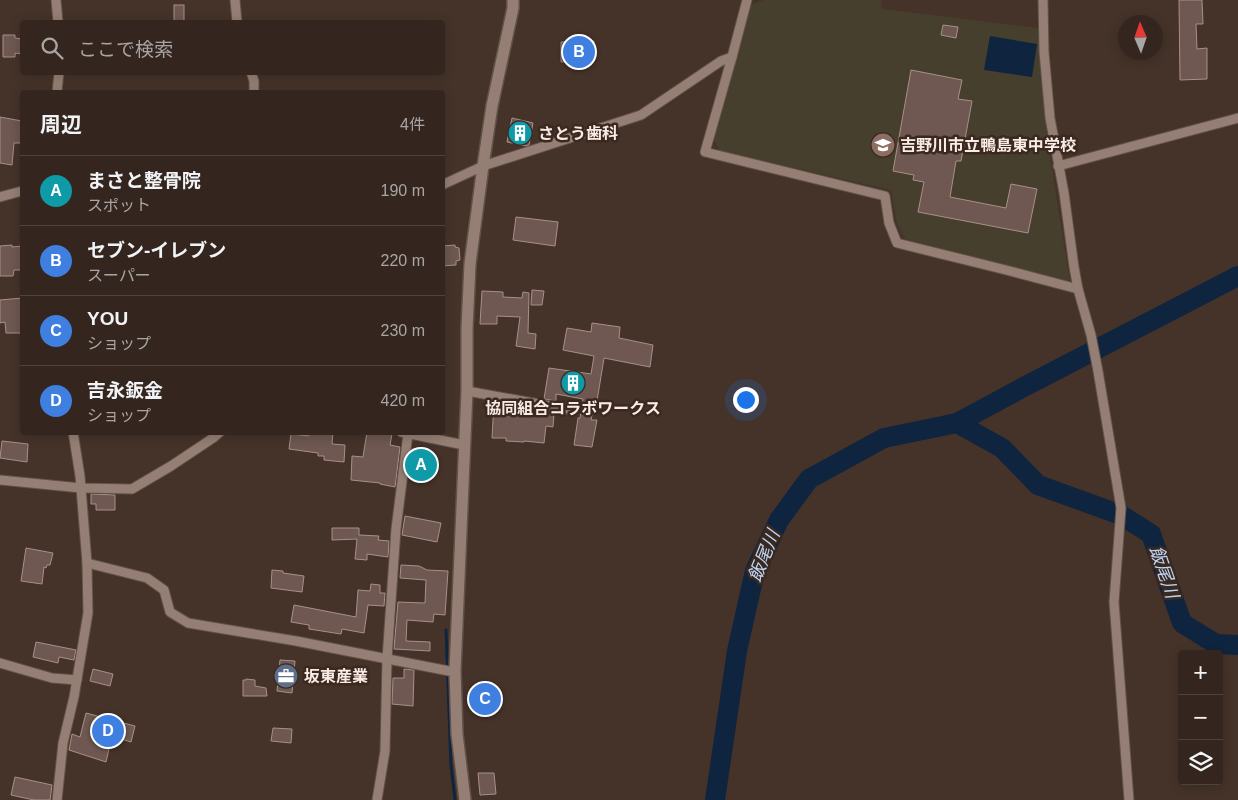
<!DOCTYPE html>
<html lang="ja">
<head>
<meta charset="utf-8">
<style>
  :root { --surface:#34261f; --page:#3f322c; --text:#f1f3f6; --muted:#a9a5a4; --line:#4e433d; --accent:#8bbbb9 }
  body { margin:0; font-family:Arial,"Noto Sans JP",sans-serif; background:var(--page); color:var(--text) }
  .controls { position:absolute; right:15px; bottom:15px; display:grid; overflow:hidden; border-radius:5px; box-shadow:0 2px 12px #0003 }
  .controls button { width:45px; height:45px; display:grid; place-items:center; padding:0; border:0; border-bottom:1px solid var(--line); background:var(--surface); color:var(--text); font:25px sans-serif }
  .compass { position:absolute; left:1118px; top:15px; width:45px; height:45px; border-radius:50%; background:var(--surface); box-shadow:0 2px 12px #0003; rotate:358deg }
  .you { position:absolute; left:745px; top:399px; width:18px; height:18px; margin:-12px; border:4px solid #fff; border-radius:50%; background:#1a73e8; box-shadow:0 0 0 8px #1a73e833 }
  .badge { display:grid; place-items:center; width:32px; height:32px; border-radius:50%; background:var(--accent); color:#fff; font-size:16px; font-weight:700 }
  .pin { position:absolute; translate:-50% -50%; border:2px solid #fff; box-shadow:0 1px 5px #0006 }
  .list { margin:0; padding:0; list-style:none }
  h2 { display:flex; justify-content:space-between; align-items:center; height:65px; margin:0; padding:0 20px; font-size:21px }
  h2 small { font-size:16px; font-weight:400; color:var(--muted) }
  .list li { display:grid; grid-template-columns:32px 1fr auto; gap:15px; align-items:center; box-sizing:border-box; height:70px; padding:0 20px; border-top:1px solid var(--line) }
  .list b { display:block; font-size:19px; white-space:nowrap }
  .list p { margin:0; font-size:16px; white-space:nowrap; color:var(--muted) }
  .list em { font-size:16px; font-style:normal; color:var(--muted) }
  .icon { flex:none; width:28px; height:28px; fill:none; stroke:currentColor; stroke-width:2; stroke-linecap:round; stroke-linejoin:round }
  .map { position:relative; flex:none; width:1238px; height:800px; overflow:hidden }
  .search { position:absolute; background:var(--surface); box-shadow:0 2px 12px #0003; left:20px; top:20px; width:425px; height:55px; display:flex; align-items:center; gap:12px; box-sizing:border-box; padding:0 18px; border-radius:5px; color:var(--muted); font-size:19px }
  .panel { position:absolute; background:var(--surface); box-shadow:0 2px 12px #0003; left:20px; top:90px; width:425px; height:345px; border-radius:5px }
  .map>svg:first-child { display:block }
</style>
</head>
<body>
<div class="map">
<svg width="1238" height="800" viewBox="0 0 1238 800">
  <rect width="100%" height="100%" fill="#453329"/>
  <path fill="#463f2d" d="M 764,0 L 881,0 L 882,9 L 1038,28 L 1049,150 L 1070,282 L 905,239 L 897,224 L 891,190 L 720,151 L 714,140 L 747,6 Z"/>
  <path fill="#0f243f" d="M 990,36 L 1037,44 L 1032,77 L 984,70 Z"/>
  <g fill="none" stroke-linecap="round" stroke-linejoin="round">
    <path stroke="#0f243f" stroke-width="3" d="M 446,630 L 451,765 L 455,800"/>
    <g stroke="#0f243f" stroke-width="20">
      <path d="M 957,423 L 1002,448 L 1038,485 L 1121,515 L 1151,534 L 1182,623 L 1216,644 L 1238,645"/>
      <path d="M 715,800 L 737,651 L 755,571 L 779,520 L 809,479 L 884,438 L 957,423 L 1020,389 L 1238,276"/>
    </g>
  </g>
  <g fill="#6e5851" stroke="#a89089">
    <path d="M 1179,0 L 1202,0 L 1203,24 L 1196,24 L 1197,49 L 1207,48 L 1207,79 L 1180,80 Z"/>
    <rect x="174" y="5" width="10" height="17"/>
    <path d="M 943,25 L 958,27 L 956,38 L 941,35 Z"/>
    <path d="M 3,35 L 15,35 L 15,38 L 22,39 L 22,54 L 15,53 L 15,57 L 3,57 Z"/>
    <path d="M 594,41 L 594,61 L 561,62 L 561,42 Z"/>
    <path d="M 911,70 L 962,80 L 958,99 L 972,101 L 961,161 L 956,161 L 950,197 L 1006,208 L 1011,184 L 1037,189 L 1028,233 L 918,212 L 924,182 L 913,180 L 914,175 L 893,171 Z"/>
    <path d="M 0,117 L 22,121 L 22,143 L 14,143 L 12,165 L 0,163 Z"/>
    <path d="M 512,118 L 533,123 L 529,145 L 526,146 L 507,142 Z"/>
    <path d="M 516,217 L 558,222 L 555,246 L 513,240 Z"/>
    <path d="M 12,245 L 12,247 L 22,246 L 22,270 L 14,270 L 13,276 L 0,276 L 0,246 Z"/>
    <path d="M 455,245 L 455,247 L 459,248 L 460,260 L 456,261 L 456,265 L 442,266 L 442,246 Z"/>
    <path d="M 532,290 L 544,291 L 542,305 L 531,305 Z"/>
    <path d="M 482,291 L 503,292 L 503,297 L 522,298 L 523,292 L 529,293 L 528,333 L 536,334 L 535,349 L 516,346 L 520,317 L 497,316 L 497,324 L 480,324 Z"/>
    <path d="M 22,298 L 22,333 L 6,333 L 5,322 L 0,323 L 0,300 Z"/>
    <path d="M 592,323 L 620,327 L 619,338 L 653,345 L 650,367 L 604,358 L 597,401 L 595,401 L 591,420 L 597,420 L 592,447 L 574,445 L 578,418 L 580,418 L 583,399 L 556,394 L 556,401 L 544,399 L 549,368 L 591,374 L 594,356 L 563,350 L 567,328 L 591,332 Z"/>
    <path d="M 494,402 L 554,413 L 553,427 L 546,426 L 544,443 L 524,441 L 524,442 L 506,441 L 506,438 L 492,438 Z"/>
    <path d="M 309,432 L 333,432 L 332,444 L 345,445 L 344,462 L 324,460 L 324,456 L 318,456 L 318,453 L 289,449 L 291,434 L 309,436 Z"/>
    <path d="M 367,432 L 383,432 L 392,434 L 390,445 L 400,447 L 395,487 L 380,484 L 380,483 L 351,480 L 352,456 L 363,457 Z"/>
    <path d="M 2,441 L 28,444 L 27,462 L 0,458 Z"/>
    <path d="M 412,449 L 432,453 L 428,480 L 409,477 Z"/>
    <path d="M 91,494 L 115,495 L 115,510 L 96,510 L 96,504 L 91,504 Z"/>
    <path d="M 405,516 L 441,523 L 437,542 L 402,535 Z"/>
    <path d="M 332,528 L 359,528 L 359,535 L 379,536 L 378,540 L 389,541 L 388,557 L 367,554 L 367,560 L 355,559 L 357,539 L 332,540 Z"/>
    <path d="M 26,548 L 53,553 L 50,565 L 47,565 L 46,568 L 44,567 L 42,584 L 21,581 Z"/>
    <path d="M 401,565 L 419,566 L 427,570 L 448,571 L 445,615 L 434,614 L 433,622 L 407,620 L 406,641 L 430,642 L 430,651 L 394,649 L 398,602 L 425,603 L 426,580 L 400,578 Z"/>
    <path d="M 272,570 L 283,571 L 283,573 L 304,576 L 302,592 L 271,588 Z"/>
    <path d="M 371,584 L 380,585 L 380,593 L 385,593 L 384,606 L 368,605 L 364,633 L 342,629 L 341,634 L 309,629 L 309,625 L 291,622 L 294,605 L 356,617 L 358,590 L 370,591 Z"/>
    <path d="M 36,642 L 76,650 L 74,660 L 59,657 L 58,663 L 33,657 Z"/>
    <path d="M 280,660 L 295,661 L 292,693 L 277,691 Z"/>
    <path d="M 93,669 L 113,674 L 110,686 L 90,681 Z"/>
    <path d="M 404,669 L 414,670 L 413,706 L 392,704 L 393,678 L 404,678 Z"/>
    <path d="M 246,679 L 255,680 L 255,686 L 266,688 L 267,696 L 243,696 L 243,680 L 246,680 Z"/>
    <path d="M 477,691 L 493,691 L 493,708 L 478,709 Z"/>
    <path d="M 86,713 L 135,726 L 131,742 L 112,736 L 106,762 L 69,750 L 72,734 L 80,737 Z"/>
    <path d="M 273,728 L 292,729 L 291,743 L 271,741 Z"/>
    <path d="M 478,773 L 494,773 L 496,794 L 480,795 Z"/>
    <path d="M 15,777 L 52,785 L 50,800 L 34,800 L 11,795 Z"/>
  </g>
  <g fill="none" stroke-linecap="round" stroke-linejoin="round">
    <defs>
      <g id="minor">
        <path d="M 56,0 L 58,22"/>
        <path d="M 235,0 L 237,22"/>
        <path d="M 1043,0 L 1044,52 L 1050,118 L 1064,193 L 1074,267 L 1078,289 L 1091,335 L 1098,371 L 1121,508 L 1114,602 L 1129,800"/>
        <path d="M 732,57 L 705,152 L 885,196 L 889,223 L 897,243 L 1006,270 L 1078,289"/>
        <path d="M 251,72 L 254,81 L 254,92"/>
        <path d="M 57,92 L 59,72"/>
        <path d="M 1058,166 L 1238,118"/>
        <path d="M 442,185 L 483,166 L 641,115 L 721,61 L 732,57 L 747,0"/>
        <path d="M 0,197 L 22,191"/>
        <path d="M 467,391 L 572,410"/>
        <path d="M 401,432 L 464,445"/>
        <path d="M 0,480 L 81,488 L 132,489 L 171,466 L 213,438 L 220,432"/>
        <path d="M 87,563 L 147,578 L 164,590 L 170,612 L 188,623 L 296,641 L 449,671 L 455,671"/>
        <path d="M 0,663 L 52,678 L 77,680"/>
        <path d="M 57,800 L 63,743 L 74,697 L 88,613 L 87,563 L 80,476 L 73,432"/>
        <path d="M 377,800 L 385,751 L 387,659 L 396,529 L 408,434"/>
      </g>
      <path id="tertiary" d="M 465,800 L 457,734 L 455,671 L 467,391 L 467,328 L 470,264 L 483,166 L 492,106 L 513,8 L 513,0"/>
    </defs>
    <use href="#minor" stroke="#615149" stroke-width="11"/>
    <use href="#tertiary" stroke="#615149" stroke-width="14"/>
    <use href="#minor" stroke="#957f74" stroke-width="9"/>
    <use href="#tertiary" stroke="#957f74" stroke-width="11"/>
  </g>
  <defs>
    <symbol id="building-disc" viewBox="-11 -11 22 22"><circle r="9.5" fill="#0f9aa8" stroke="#3b2920"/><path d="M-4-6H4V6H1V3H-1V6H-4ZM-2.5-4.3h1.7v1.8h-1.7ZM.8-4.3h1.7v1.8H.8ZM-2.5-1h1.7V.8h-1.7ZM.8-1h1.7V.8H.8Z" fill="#fff"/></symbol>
    <symbol id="school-disc" viewBox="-11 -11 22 22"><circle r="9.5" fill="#8d6e63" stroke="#3b2920"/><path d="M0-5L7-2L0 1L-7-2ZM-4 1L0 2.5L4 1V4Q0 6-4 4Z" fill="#fff"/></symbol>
    <symbol id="office-disc" viewBox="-11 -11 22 22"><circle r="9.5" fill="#5c6f8a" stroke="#3b2920"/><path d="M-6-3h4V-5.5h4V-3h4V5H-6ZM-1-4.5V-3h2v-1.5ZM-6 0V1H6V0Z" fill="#fff"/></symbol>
  </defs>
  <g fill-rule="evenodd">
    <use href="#building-disc" x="506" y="119" width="28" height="28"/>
    <use href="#school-disc" x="869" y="131" width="28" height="28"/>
    <use href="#building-disc" x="559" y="369" width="28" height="28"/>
    <use href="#office-disc" x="272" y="662" width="28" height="28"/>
  </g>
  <g text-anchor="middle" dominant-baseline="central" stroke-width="5" stroke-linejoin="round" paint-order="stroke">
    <g font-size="16" font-weight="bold" fill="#f9ece6" stroke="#3b2920" text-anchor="start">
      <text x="538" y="133">さとう歯科</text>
      <text x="900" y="145">吉野川市立鴨島東中学校</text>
      <text x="573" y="408" text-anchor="middle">協同組合コラボワークス</text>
      <text x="304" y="676">坂東産業</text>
    </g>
    <g font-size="18" font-style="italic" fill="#bdd6f7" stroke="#3b2920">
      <text transform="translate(764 556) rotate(-68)">飯尾川</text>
      <text transform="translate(1164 572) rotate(71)">飯尾川</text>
    </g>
  </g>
</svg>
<div class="controls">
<button>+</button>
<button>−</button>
<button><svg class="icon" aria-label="layers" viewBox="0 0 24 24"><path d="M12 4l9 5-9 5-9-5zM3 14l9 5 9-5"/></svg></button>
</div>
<svg class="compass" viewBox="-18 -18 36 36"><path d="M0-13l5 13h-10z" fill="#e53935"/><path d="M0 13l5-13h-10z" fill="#a9a5a4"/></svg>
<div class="you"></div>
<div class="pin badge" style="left:421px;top:465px;background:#0f9aa8">A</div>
<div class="pin badge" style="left:579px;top:52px;background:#3f7fe0">B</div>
<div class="pin badge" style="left:485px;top:699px;background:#3f7fe0">C</div>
<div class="pin badge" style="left:108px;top:731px;background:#3f7fe0">D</div>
<div class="search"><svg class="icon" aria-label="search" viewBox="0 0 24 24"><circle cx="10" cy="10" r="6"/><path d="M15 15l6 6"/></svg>ここで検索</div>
<section class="panel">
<h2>周辺<small>4件</small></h2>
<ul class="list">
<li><span class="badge" style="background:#0f9aa8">A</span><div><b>まさと整骨院</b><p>スポット</p></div><em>190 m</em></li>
<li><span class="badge" style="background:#3f7fe0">B</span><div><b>セブン-イレブン</b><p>スーパー</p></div><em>220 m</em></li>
<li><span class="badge" style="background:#3f7fe0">C</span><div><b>YOU</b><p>ショップ</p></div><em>230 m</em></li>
<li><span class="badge" style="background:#3f7fe0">D</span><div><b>吉永鈑金</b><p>ショップ</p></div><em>420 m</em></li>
</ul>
</section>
</div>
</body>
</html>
